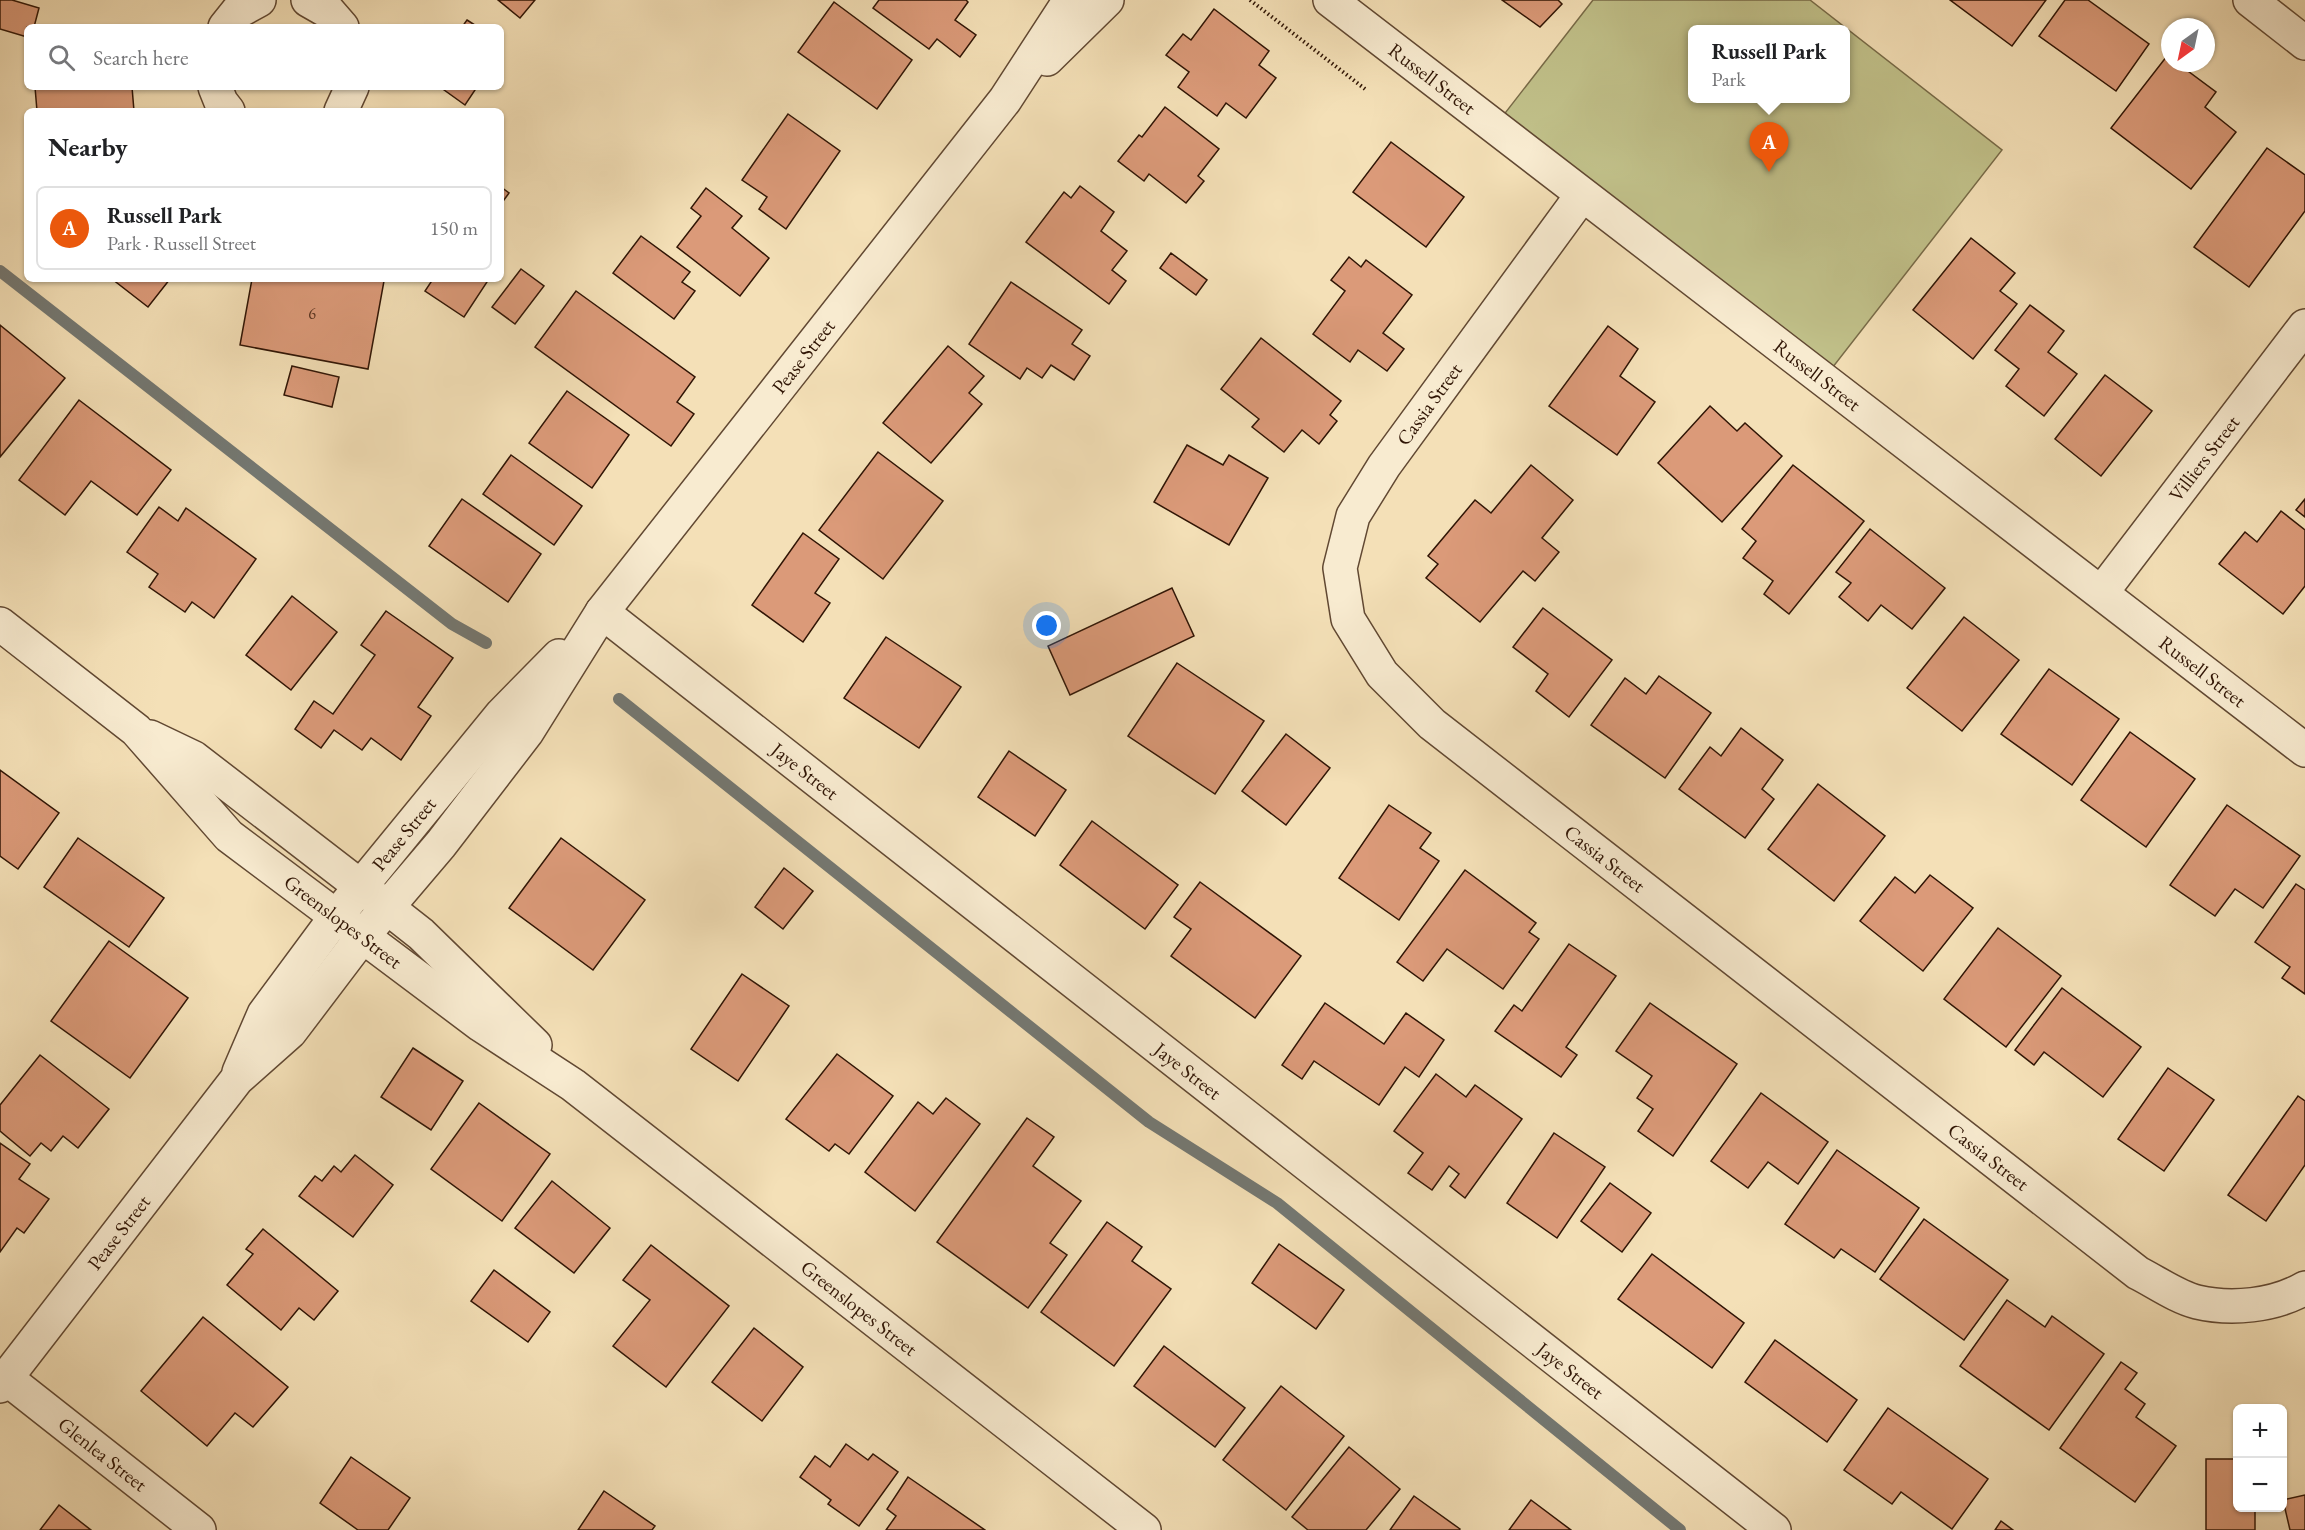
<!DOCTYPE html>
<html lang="en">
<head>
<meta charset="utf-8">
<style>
  :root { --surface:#fff; --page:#f2f2f2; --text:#202124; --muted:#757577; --line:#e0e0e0; --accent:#ea580c }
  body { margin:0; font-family:"EB Garamond",serif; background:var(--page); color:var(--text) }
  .controls { position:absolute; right:18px; bottom:18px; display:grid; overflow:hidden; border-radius:9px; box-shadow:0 2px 4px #0004 }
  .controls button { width:54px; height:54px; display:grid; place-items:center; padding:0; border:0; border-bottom:2px solid var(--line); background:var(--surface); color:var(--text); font:30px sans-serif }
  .compass { position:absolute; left:2161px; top:18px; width:54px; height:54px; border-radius:50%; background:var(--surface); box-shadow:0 2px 4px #0004; rotate:213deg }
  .you { position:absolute; left:1047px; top:626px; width:21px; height:21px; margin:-15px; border:4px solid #fff; border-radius:50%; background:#1a73e8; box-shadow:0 0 0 9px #1a73e833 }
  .badge { display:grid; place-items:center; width:39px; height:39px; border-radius:50%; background:var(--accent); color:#fff; font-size:20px; font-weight:700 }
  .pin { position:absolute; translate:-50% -50px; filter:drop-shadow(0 2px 3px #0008) }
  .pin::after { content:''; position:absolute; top:32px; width:21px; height:18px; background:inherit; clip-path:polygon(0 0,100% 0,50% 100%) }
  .popup { position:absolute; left:1688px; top:25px; width:162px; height:78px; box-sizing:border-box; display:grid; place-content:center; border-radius:9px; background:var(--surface); filter:drop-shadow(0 2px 4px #0005); font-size:20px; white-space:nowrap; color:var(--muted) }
  .popup b { font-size:22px; color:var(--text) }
  .popup::after { content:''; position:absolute; left:50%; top:100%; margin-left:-12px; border:12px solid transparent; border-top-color:var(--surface) }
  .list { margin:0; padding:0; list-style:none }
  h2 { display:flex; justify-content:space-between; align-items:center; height:78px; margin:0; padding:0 24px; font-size:26px }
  h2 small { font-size:20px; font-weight:400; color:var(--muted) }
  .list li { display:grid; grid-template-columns:39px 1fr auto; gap:18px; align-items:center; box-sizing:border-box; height:84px; margin:0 12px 12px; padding:0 12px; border:2px solid var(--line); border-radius:9px }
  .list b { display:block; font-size:22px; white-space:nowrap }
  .list p { margin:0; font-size:20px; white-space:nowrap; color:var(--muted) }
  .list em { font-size:20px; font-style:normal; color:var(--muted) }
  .icon { flex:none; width:33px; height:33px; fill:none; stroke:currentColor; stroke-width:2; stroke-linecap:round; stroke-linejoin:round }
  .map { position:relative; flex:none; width:2305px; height:1530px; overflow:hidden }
  .search { position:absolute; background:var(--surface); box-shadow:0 2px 4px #0004; left:24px; top:24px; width:480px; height:66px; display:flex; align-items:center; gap:15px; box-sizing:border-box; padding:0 21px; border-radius:9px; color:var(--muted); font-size:22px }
  .panel { position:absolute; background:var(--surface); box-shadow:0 2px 4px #0004; left:24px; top:108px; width:480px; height:174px; border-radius:9px }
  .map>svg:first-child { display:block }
</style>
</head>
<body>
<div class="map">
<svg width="2305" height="1530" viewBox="0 0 2305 1530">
  <rect width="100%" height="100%" fill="#f4e0b7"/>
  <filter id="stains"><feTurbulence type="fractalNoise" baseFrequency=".00333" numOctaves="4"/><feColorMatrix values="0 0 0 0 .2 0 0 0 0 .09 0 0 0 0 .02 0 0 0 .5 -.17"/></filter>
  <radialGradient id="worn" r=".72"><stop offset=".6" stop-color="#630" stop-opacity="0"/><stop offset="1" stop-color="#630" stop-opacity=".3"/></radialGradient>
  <path fill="#c1c18a" stroke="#786b48" stroke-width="1.5" fill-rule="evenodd" d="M 1593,0 L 1810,0 L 2002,150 L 1822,381 L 1495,126 ZM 1692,30 L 1846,30 L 1846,98 L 1692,98 Z"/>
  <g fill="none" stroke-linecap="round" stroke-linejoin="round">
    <g stroke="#747872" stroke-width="12">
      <path d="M 0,271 L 452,624 L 486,643"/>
      <path d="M 619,699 L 1149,1122 L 1277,1203 L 1680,1530"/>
    </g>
  </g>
  <g fill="#db9a79" stroke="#301505" stroke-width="1.5">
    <path d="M 0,0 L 12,0 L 39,8 L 34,27 L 27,27 L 27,37 L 0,29 Z"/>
    <path d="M 498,0 L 535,0 L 520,18 Z"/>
    <path d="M 879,0 L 966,0 L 968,2 L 955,20 L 976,35 L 960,57 L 937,39 L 929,49 L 873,8 Z"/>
    <path d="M 1502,0 L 1558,0 L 1562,4 L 1540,27 Z"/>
    <path d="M 1950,0 L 2046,0 L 2012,46 Z"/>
    <path d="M 2065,0 L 2088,0 L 2149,44 L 2116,91 L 2039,36 Z"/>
    <path d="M 834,2 L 912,60 L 877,109 L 798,52 Z"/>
    <path d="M 1214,9 L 1269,51 L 1259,65 L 1276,78 L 1246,118 L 1226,103 L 1217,116 L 1178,87 L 1189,72 L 1166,55 L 1183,34 L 1191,40 Z"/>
    <path d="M 467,20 L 478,27 L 462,27 Z"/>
    <path d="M 2167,56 L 2170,63 L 2177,63 L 2216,92 L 2205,107 L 2236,132 L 2191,189 L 2111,128 Z"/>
    <path d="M 35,87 L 132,87 L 134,111 L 37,111 Z"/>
    <path d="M 440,87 L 477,87 L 465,105 Z"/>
    <path d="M 1165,107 L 1219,149 L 1198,176 L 1204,181 L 1186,203 L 1149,174 L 1144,181 L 1118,161 L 1139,135 L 1142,137 Z"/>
    <path d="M 788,114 L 840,151 L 786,229 L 759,209 L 767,197 L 742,180 Z"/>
    <path d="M 1391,142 L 1464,197 L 1426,247 L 1353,192 Z"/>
    <path d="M 2267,148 L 2305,175 L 2305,211 L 2249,287 L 2194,247 Z"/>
    <path d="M 1080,186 L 1114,212 L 1101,231 L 1127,251 L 1112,270 L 1126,281 L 1109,304 L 1026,242 L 1064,192 L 1071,198 Z"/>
    <path d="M 501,187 L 509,193 L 501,204 Z"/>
    <path d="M 706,188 L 742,216 L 732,228 L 769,258 L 740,296 L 677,247 L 701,216 L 691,208 Z"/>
    <path d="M 641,236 L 690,272 L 682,282 L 695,291 L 674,319 L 613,273 Z"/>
    <path d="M 1971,238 L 2015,273 L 2000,291 L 2017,304 L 1973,359 L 1913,310 Z"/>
    <path d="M 1171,253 L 1207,280 L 1196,295 L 1160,268 Z"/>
    <path d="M 1349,257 L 1361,267 L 1366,260 L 1412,295 L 1383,333 L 1404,349 L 1387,371 L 1358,350 L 1350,362 L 1313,334 L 1345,291 L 1331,280 Z"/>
    <path d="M 521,269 L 544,286 L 515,324 L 492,307 Z"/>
    <path d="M 112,279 L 170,279 L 148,307 Z"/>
    <path d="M 252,279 L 384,281 L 368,369 L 240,345 Z"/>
    <path d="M 433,279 L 483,279 L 487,282 L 464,317 L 425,291 Z"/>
    <path d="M 1011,282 L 1082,330 L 1072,344 L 1090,356 L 1074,380 L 1051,365 L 1042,378 L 1027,368 L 1020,379 L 969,344 Z"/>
    <path d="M 576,291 L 695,377 L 677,402 L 694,414 L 671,446 L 535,347 Z"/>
    <path d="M 2030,305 L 2064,331 L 2048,352 L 2077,374 L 2044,416 L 2006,386 L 2019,369 L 1995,350 Z"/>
    <path d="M 0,325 L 65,378 L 0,457 Z"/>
    <path d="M 1608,326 L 1638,349 L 1620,376 L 1655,402 L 1617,455 L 1549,406 Z"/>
    <path d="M 1261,338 L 1341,401 L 1330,415 L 1337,421 L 1319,444 L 1302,430 L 1284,452 L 1252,427 L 1259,419 L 1221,389 Z"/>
    <path d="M 948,346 L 984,376 L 969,393 L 982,404 L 931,463 L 883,423 Z"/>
    <path d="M 292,366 L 339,377 L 332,407 L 284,395 Z"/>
    <path d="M 2105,375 L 2152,411 L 2101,476 L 2055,439 Z"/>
    <path d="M 567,391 L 629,435 L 592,488 L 529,443 Z"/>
    <path d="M 79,400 L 171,470 L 137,515 L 91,481 L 65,515 L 19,480 Z"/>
    <path d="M 1710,406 L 1737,431 L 1745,423 L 1782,456 L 1722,522 L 1658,463 Z"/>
    <path d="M 1187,445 L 1223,465 L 1229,455 L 1268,478 L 1229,545 L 1154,502 Z"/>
    <path d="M 878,452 L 943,501 L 883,579 L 819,530 Z"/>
    <path d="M 511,455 L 582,506 L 554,545 L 483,494 Z"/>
    <path d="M 1531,465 L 1573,500 L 1542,538 L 1559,552 L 1535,581 L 1523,571 L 1480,622 L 1426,578 L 1438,564 L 1428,556 L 1475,500 L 1491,513 Z"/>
    <path d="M 1793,465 L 1864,521 L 1789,614 L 1764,594 L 1773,581 L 1743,558 L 1756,541 L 1742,529 Z"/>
    <path d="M 462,499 L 541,554 L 508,602 L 429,546 Z"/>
    <path d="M 2305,499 L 2305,517 L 2296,510 Z"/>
    <path d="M 159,507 L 178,521 L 186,508 L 256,559 L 214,618 L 192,602 L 185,612 L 149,587 L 158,574 L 127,552 Z"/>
    <path d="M 2281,511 L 2305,530 L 2305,586 L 2283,614 L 2219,564 L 2245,532 L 2257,542 Z"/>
    <path d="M 1870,529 L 1945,588 L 1912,629 L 1881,605 L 1868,621 L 1839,597 L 1851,583 L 1836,572 Z"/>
    <path d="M 803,533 L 839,559 L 815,593 L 830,603 L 803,642 L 752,605 Z"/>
    <path d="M 1172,588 L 1194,636 L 1070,695 L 1048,646 Z"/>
    <path d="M 292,596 L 337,632 L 291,690 L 246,655 Z"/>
    <path d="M 1543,608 L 1612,660 L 1569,717 L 1536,691 L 1548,674 L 1513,647 Z"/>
    <path d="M 386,611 L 453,658 L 418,707 L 431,716 L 401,760 L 371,738 L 362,750 L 334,730 L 321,748 L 295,729 L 314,701 L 333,714 L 375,655 L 361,645 Z"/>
    <path d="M 1964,617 L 2019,660 L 1962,731 L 1907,688 Z"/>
    <path d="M 886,637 L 961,687 L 919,748 L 844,698 Z"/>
    <path d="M 1177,663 L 1264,721 L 1215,794 L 1128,736 Z"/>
    <path d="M 2049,669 L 2119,719 L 2072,785 L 2001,734 Z"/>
    <path d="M 1659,676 L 1711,713 L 1665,778 L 1591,725 L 1625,678 L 1646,694 Z"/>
    <path d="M 1741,728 L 1783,760 L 1762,789 L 1774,799 L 1745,838 L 1679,789 L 1710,747 L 1721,756 Z"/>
    <path d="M 2130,732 L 2195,779 L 2146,847 L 2081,800 Z"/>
    <path d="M 1286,734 L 1330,768 L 1286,825 L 1242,791 Z"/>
    <path d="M 1009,751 L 1066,790 L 1035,836 L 978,797 Z"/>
    <path d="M 0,770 L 59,813 L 18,869 L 0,856 Z"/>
    <path d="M 1818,784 L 1885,836 L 1834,901 L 1768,849 Z"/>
    <path d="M 1389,805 L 1431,833 L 1420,848 L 1439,861 L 1399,920 L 1339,878 Z"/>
    <path d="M 2227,805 L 2300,856 L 2263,908 L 2235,889 L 2215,916 L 2170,885 Z"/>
    <path d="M 1092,821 L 1178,885 L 1145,929 L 1060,865 Z"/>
    <path d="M 78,838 L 164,898 L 129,947 L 44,887 Z"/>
    <path d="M 561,838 L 645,900 L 593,970 L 509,908 Z"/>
    <path d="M 784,868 L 813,891 L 783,929 L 755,907 Z"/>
    <path d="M 1465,870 L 1536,923 L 1529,932 L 1539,939 L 1503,989 L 1447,949 L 1423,981 L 1397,962 Z"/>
    <path d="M 1930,875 L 1973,908 L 1923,971 L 1860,921 L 1895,877 L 1915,893 Z"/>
    <path d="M 1200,882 L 1301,956 L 1255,1018 L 1171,956 L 1191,929 L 1174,917 Z"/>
    <path d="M 2296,884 L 2305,890 L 2305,994 L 2282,978 L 2290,967 L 2255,942 Z"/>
    <path d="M 1998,928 L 2061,976 L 2006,1047 L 1944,999 Z"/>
    <path d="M 109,941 L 188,998 L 130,1078 L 51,1021 Z"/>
    <path d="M 1569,944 L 1616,976 L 1566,1047 L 1577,1055 L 1561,1077 L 1495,1031 L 1514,1005 L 1522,1011 Z"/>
    <path d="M 742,974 L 789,1006 L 738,1081 L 691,1049 Z"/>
    <path d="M 2062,988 L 2141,1047 L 2103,1097 L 2044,1052 L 2034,1065 L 2015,1050 Z"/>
    <path d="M 1325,1003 L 1384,1044 L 1406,1013 L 1444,1040 L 1419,1077 L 1405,1067 L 1379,1105 L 1314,1061 L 1302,1079 L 1282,1065 Z"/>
    <path d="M 1650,1003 L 1737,1064 L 1673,1156 L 1638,1131 L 1653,1109 L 1637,1098 L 1652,1076 L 1616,1051 Z"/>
    <path d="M 413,1048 L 463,1081 L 431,1130 L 381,1097 Z"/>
    <path d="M 837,1054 L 893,1096 L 849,1154 L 835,1144 L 829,1151 L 786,1119 Z"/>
    <path d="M 40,1055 L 109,1109 L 78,1148 L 63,1136 L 51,1151 L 41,1143 L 30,1156 L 0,1131 L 0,1105 Z"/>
    <path d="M 2168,1068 L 2214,1100 L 2164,1171 L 2118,1139 Z"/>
    <path d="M 1436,1074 L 1466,1097 L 1475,1085 L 1522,1119 L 1465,1198 L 1450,1186 L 1459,1174 L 1449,1166 L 1432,1190 L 1408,1173 L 1423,1153 L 1394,1131 Z"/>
    <path d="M 1761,1093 L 1828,1142 L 1798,1184 L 1768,1162 L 1748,1188 L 1711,1161 Z"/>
    <path d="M 2298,1096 L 2305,1101 L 2305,1165 L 2266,1221 L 2228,1195 Z"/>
    <path d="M 946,1098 L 980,1124 L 915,1211 L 865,1172 L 918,1102 L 933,1114 Z"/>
    <path d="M 479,1103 L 550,1154 L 502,1221 L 431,1169 Z"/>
    <path d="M 1027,1118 L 1054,1137 L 1033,1166 L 1081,1201 L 1050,1243 L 1067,1255 L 1028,1308 L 937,1242 Z"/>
    <path d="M 1554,1133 L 1605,1167 L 1557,1238 L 1507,1203 Z"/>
    <path d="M 0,1143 L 30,1164 L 19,1179 L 49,1199 L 24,1233 L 17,1228 L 0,1252 Z"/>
    <path d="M 1837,1150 L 1919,1208 L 1875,1272 L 1841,1249 L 1834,1258 L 1785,1224 Z"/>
    <path d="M 355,1155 L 393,1185 L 353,1237 L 299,1196 L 315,1176 L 322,1181 L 334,1166 L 341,1172 Z"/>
    <path d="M 552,1181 L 610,1228 L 574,1273 L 515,1228 Z"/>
    <path d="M 1610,1183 L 1651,1213 L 1622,1252 L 1581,1221 Z"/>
    <path d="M 1924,1219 L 2008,1280 L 1964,1340 L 1880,1279 Z"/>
    <path d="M 1107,1222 L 1142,1247 L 1132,1261 L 1171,1289 L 1114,1366 L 1041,1312 Z"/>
    <path d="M 263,1229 L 338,1291 L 314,1320 L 299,1308 L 281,1330 L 227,1285 L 253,1254 L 246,1249 Z"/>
    <path d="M 1279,1244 L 1344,1290 L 1316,1329 L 1252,1283 Z"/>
    <path d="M 651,1245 L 729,1306 L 666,1387 L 613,1346 L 650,1300 L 623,1280 Z"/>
    <path d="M 1652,1254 L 1744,1323 L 1712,1368 L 1618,1299 Z"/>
    <path d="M 494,1270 L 550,1312 L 528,1342 L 471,1301 Z"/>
    <path d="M 2007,1300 L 2045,1327 L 2052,1316 L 2104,1354 L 2049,1430 L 1960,1366 Z"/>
    <path d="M 203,1317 L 288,1387 L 253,1427 L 235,1413 L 207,1446 L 141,1391 Z"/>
    <path d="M 754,1328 L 803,1367 L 762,1421 L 712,1382 Z"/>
    <path d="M 1775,1340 L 1857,1400 L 1827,1442 L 1745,1382 Z"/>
    <path d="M 1164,1346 L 1245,1408 L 1215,1447 L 1134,1386 Z"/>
    <path d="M 2121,1362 L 2137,1373 L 2125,1389 L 2145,1404 L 2136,1417 L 2176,1446 L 2135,1502 L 2060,1448 Z"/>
    <path d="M 1281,1386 L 1344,1436 L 1286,1510 L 1223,1460 Z"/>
    <path d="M 1888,1408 L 1988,1479 L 1952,1529 L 1901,1492 L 1892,1504 L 1844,1470 Z"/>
    <path d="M 846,1444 L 868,1460 L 873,1454 L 898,1472 L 859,1526 L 828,1504 L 831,1500 L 800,1477 L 815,1456 L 830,1467 Z"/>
    <path d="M 1349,1447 L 1400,1489 L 1366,1530 L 1308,1530 L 1292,1517 Z"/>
    <path d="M 351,1457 L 410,1498 L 388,1530 L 358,1530 L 320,1503 Z"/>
    <path d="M 2206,1459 L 2238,1459 L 2238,1508 L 2255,1508 L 2255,1530 L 2206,1530 Z"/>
    <path d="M 908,1477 L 985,1530 L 886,1530 L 896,1516 L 887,1509 Z"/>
    <path d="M 604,1491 L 655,1526 L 652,1530 L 578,1530 Z"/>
    <path d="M 2305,1495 L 2305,1530 L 2290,1530 L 2283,1500 Z"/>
    <path d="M 1414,1496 L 1460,1529 L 1459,1530 L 1390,1530 Z"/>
    <path d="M 1531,1500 L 1571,1530 L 1509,1530 Z"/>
    <path d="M 59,1505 L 91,1530 L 40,1530 Z"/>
    <path d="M 2001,1521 L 2013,1530 L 1995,1530 Z"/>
  </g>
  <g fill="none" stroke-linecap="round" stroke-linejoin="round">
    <defs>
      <g id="minor">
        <path d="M 308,0 L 329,12 L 342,27"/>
        <path id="s1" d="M 1330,0 L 2305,750"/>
        <path d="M 2250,0 L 2305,43"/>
        <path d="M 225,27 L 237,12 L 259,0"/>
        <path d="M 1047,59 L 1107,0"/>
        <path d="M 215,87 L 221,102 L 228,111"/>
        <path d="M 341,111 L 352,87"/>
        <path id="s2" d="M 1582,195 L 1384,466 L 1353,516 L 1340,568 L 1348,619 L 1382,674 L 1432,724 L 2138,1273 C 2156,1282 2177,1297 2197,1302 C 2231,1310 2274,1306 2305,1288"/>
        <path id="s3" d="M 2102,592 L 2305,326"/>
        <path id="s4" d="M 602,612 L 1774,1530"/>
        <path id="s5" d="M 0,624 L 136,730 L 229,836 L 481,1025 L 573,1085 L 1144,1530"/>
        <path d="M 150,737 L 194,758 L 360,886 L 421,934 L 535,1045"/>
        <path id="s6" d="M 239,1072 L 264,1014 L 335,918 L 502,714 L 559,656"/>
        <path id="s7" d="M 6,1378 L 199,1530"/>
        <path id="s8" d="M 0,1386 L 237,1079 L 290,1032 L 362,937 L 441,844 L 527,732 L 602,612 L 1005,100 L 1070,0"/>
      </g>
    </defs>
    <use href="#minor" stroke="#614832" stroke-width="36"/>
    <path stroke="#301505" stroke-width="4" stroke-dasharray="1.5 3" stroke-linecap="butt" d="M 1250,0 L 1365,89"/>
    <use href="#minor" stroke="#f8ebd0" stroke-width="33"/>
  </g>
  <g text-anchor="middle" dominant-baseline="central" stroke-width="4.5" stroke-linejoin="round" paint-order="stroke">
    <g font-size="16" fill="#5b3622">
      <text x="312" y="313">6</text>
    </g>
    <g font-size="20" fill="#301505" stroke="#f8ebd0">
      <text stroke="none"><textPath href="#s1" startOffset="129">Russell Street</textPath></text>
      <text stroke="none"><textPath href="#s8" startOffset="1308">Pease Street</textPath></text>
      <text stroke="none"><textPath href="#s1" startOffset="615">Russell Street</textPath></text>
      <text transform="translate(1429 404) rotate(-54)">Cassia Street</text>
      <text stroke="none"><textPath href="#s3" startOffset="168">Villiers Street</textPath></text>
      <text stroke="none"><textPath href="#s1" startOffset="1101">Russell Street</textPath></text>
      <text stroke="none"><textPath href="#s4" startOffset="258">Jaye Street</textPath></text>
      <text stroke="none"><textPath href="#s6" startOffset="291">Pease Street</textPath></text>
      <text stroke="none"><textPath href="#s2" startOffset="854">Cassia Street</textPath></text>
      <text stroke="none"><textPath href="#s5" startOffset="456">Greenslopes Street</textPath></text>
      <text stroke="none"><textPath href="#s4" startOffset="744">Jaye Street</textPath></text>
      <text stroke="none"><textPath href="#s2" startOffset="1340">Cassia Street</textPath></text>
      <text stroke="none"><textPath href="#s8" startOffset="194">Pease Street</textPath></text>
      <text stroke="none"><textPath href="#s5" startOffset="1101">Greenslopes Street</textPath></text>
      <text stroke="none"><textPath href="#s4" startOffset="1230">Jaye Street</textPath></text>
      <text stroke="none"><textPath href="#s7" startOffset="123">Glenlea Street</textPath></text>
    </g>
  </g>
  <rect width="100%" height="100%" filter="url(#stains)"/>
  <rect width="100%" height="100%" fill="url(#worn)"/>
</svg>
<div class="controls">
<button>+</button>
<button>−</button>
</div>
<svg class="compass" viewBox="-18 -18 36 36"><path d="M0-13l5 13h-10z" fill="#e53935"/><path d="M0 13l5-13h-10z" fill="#757577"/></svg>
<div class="you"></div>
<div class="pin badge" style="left:1769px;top:172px">A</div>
<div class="popup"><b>Russell Park</b>Park</div>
<div class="search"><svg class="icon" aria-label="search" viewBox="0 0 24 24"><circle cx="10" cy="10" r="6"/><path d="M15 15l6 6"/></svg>Search here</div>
<section class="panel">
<h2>Nearby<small></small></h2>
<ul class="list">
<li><span class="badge">A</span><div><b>Russell Park</b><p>Park · Russell Street</p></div><em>150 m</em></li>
</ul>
</section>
</div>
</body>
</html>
